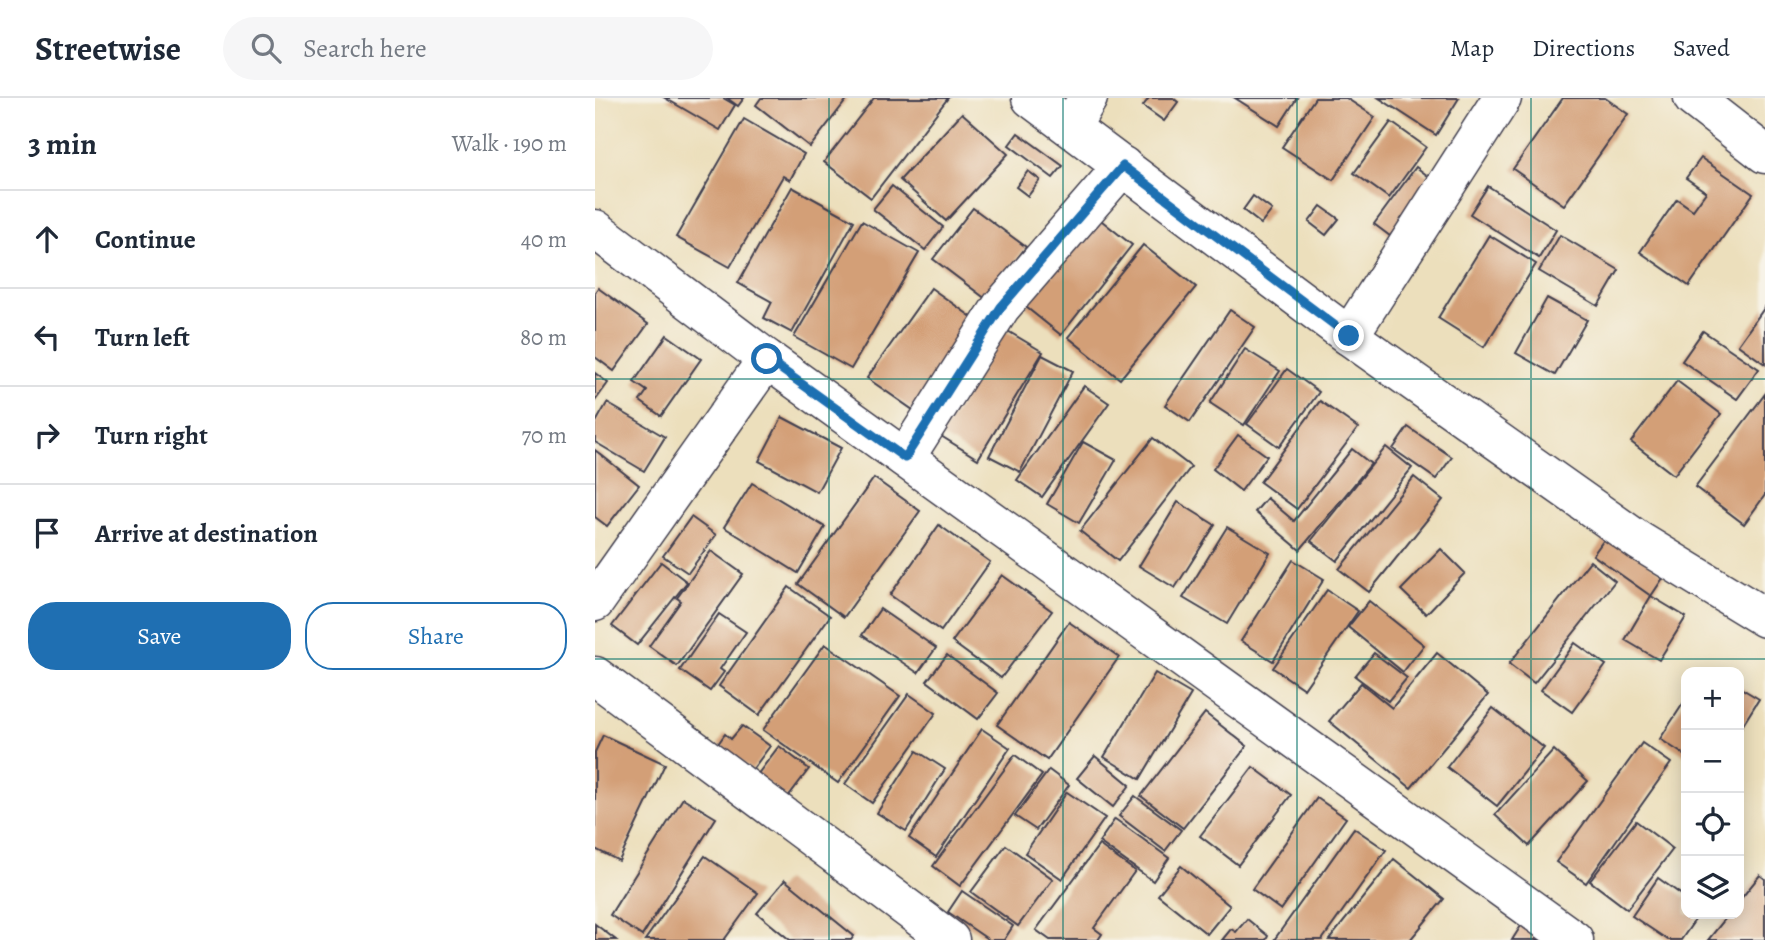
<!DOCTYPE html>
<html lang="en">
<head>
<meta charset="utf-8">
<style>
  :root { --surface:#fff; --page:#f6f6f7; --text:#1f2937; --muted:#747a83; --line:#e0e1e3; --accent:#1f6fb2 }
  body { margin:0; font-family:Alegreya,serif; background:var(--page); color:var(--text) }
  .controls { position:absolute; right:21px; bottom:21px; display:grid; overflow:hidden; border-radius:14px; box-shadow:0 4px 18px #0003 }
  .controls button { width:63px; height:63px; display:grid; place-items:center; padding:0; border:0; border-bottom:2px solid var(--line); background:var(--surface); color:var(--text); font:35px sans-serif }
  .stop { position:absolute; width:21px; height:21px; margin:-16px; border:5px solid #1f6fb2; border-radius:50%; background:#fff }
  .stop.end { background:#1f6fb2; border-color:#fff; box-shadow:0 2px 7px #0008 }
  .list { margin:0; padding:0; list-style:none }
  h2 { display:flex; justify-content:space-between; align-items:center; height:91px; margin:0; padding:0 28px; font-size:30px }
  h2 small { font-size:23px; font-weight:400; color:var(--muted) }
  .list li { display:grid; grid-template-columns:46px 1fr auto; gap:21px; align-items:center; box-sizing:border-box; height:98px; padding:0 28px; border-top:2px solid var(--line) }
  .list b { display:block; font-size:26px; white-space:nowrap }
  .list em { font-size:23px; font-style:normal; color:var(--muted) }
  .actions { display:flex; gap:14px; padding:21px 28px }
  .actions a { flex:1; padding:16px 0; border:2px solid var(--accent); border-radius:28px; text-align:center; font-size:24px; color:var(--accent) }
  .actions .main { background:var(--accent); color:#fff }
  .icon { flex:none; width:38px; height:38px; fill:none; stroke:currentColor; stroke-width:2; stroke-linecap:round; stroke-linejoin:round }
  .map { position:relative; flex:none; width:1170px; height:842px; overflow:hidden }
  header { display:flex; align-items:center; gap:42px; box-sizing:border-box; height:98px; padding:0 35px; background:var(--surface); border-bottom:2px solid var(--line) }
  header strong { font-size:33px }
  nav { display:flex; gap:38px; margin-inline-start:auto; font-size:24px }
  .search { width:490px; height:63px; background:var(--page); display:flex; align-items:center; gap:18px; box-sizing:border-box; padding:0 24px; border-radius:38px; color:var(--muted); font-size:26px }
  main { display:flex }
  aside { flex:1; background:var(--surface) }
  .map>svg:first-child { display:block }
</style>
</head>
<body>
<header>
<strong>Streetwise</strong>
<div class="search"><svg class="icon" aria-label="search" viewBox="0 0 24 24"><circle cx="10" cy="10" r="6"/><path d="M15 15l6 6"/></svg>Search here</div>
<nav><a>Map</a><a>Directions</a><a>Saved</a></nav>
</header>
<main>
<aside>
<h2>3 min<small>Walk · 190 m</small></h2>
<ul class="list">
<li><svg class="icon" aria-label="ahead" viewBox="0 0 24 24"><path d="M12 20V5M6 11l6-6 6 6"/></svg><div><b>Continue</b></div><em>40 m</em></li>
<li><svg class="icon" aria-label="left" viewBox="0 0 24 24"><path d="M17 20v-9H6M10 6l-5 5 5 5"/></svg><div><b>Turn left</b></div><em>80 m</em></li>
<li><svg class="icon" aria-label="right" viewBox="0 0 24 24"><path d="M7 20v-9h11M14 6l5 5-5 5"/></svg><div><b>Turn right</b></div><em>70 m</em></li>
<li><svg class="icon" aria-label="arrive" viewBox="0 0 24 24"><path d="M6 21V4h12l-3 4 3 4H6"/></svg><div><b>Arrive at destination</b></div></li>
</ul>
<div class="actions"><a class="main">Save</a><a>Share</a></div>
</aside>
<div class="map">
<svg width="1170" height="842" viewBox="0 0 1170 842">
  <rect width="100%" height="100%" fill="#f7f3e8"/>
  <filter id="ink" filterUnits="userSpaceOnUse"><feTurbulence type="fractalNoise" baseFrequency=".0143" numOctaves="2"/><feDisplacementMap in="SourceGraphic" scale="14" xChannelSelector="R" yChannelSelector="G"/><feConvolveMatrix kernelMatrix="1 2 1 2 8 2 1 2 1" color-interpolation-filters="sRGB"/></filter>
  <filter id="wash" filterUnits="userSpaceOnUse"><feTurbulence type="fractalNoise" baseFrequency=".00686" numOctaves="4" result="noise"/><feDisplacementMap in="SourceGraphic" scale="28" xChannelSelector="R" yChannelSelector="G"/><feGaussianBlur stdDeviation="1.57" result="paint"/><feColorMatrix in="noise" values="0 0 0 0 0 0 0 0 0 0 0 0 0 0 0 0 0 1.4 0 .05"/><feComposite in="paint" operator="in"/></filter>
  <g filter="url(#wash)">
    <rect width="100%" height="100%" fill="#ecdfbc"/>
    <g id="blocks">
      <g fill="#d39f77">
        <path d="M 70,0 L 128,0 L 140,7 L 125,32 Z"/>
        <path d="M 132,0 L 149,0 L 143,8 Z"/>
        <path d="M 166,0 L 253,0 L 215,49 L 161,7 Z"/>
        <path d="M 279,0 L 353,0 L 276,100 L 229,64 Z"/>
        <path d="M 554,0 L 578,0 L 583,4 L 569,23 L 548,8 Z"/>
        <path d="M 640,0 L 702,0 L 684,28 Z"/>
        <path d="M 720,0 L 751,0 L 780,19 L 738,82 L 687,49 Z"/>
        <path d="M 784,0 L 864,0 L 841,37 Z"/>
        <path d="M 968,0 L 1010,0 L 1033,16 L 969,107 L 918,71 Z"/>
        <path d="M 367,15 L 413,56 L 351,123 L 305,82 Z"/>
        <path d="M 149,21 L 209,56 L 195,82 L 188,78 L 135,169 L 81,139 Z"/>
        <path d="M 796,24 L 831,49 L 794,100 L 759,75 Z"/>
        <path d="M 423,35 L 468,68 L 458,80 L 414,47 Z"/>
        <path d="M 1106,60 L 1158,96 L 1094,188 L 1045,154 L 1082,101 L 1098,112 L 1111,94 L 1091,80 Z"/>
        <path d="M 821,69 L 837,81 L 795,138 L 779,126 Z"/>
        <path d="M 433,73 L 445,82 L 433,98 L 421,89 Z"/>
        <path d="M 297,88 L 348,129 L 330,152 L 278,111 Z"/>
        <path d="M 893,88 L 961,132 L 944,160 L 875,116 Z"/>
        <path d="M 197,89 L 259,123 L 197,235 L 169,220 L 177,204 L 143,185 Z"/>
        <path d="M 658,98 L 677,112 L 666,126 L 648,112 Z"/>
        <path d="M 726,108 L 744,121 L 731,137 L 714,124 Z"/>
        <path d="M 378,110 L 431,149 L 391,201 L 338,161 Z"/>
        <path d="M 502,119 L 537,147 L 466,237 L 431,209 Z"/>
        <path d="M 267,123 L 324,155 L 256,271 L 199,239 Z"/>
        <path d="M 894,137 L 941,166 L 889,249 L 843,220 Z"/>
        <path d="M 965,137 L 1024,172 L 1003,208 L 944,173 Z"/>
        <path d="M 548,147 L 601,189 L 525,281 L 473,239 Z"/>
        <path d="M 3,190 L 53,226 L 19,273 L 0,259 L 0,194 Z"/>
        <path d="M 336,190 L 385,225 L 321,314 L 272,280 Z"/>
        <path d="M 952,200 L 992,222 L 960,277 L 921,255 Z"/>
        <path d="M 1170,209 L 1170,266 L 1143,247 Z"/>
        <path d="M 635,212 L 660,229 L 595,324 L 570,307 Z"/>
        <path d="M 411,232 L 448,254 L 383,361 L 346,338 Z"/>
        <path d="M 1108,233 L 1164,271 L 1142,301 L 1087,263 Z"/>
        <path d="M 72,237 L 106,261 L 66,318 L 45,303 L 52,293 L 39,284 Z"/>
        <path d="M 650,251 L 685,273 L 649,327 L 615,305 Z"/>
        <path d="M 447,257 L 478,273 L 425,374 L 394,358 Z"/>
        <path d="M 692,271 L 724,294 L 684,349 L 652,326 Z"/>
        <path d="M 0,275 L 13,285 L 0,303 Z"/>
        <path d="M 1082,283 L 1126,316 L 1079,377 L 1036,344 Z"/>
        <path d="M 489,288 L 514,305 L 447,399 L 422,382 Z"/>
        <path d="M 1170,296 L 1170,397 L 1149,426 L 1100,389 Z"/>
        <path d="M 725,303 L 763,330 L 702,411 L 665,384 Z"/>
        <path d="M 12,305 L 70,339 L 49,373 L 0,344 L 0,326 Z"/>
        <path d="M 187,319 L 246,350 L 222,394 L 164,363 Z"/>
        <path d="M 813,329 L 857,359 L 841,381 L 798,351 Z"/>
        <path d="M 643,337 L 672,358 L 646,393 L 618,371 Z"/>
        <path d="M 558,340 L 596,369 L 523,463 L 485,433 Z"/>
        <path d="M 488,344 L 521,362 L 484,425 L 452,406 Z"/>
        <path d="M 791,349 L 817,370 L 742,463 L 716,443 Z"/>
        <path d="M 757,351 L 776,366 L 705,452 L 660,414 L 672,400 L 699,423 Z"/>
        <path d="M 0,352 L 44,387 L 12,428 L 0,419 Z"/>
        <path d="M 819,379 L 848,402 L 774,494 L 744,471 Z"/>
        <path d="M 279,380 L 325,413 L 249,519 L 203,486 Z"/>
        <path d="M 157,385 L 230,429 L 203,475 L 129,429 Z"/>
        <path d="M 583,404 L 620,427 L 580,490 L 544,468 Z"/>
        <path d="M 96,419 L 121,437 L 93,475 L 68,458 Z"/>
        <path d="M 344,427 L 395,464 L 346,533 L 295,497 Z"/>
        <path d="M 632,429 L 675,455 L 632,526 L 588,500 Z"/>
        <path d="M 1013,436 L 1070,477 L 1056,498 L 998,457 Z"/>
        <path d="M 846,451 L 870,475 L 831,516 L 806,492 Z"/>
        <path d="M 116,453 L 148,476 L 82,568 L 54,548 L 86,503 L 82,500 Z"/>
        <path d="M 698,462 L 729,481 L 678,563 L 646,543 Z"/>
        <path d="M 995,463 L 1020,483 L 939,585 L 914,566 Z"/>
        <path d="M 66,464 L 92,484 L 42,547 L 17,528 Z"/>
        <path d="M 407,477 L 457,513 L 406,580 L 357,544 Z"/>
        <path d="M 194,489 L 235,518 L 164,617 L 124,588 Z"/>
        <path d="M 732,492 L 763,513 L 709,591 L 678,570 Z"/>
        <path d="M 1056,498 L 1091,519 L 1064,562 L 1030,542 Z"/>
        <path d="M 774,503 L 829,547 L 808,574 L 753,529 Z"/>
        <path d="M 285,511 L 341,550 L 323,575 L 267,537 Z"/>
        <path d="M 124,516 L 151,534 L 125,571 L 129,574 L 115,593 L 85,572 Z"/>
        <path d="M 474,524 L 524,559 L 452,662 L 402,627 Z"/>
        <path d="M 980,545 L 1011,567 L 977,614 L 946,592 Z"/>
        <path d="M 230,546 L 305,598 L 243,685 L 168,632 Z"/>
        <path d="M 779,555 L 812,580 L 793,603 L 760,578 Z"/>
        <path d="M 842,555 L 893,597 L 816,690 L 734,623 L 766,585 L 797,610 Z"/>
        <path d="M 352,557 L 403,595 L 383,621 L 332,583 Z"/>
        <path d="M 560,575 L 596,596 L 545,681 L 509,659 Z"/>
        <path d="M 1144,589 L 1164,601 L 1144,633 Z"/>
        <path d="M 314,596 L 341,615 L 277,705 L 250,686 Z"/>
        <path d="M 1091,601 L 1091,658 L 1065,641 Z"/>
        <path d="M 898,610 L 949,650 L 902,708 L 852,669 Z"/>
        <path d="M 610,615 L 652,648 L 588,730 L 546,698 Z"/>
        <path d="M 147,628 L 175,648 L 157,672 L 123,646 L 130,636 L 136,641 Z"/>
        <path d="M 387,631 L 415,650 L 341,759 L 314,740 Z"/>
        <path d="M 8,637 L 70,666 L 24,763 L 0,751 L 0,654 Z"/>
        <path d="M 1047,645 L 1076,665 L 991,785 L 961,764 Z"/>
        <path d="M 184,648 L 214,671 L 192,700 L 162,677 Z"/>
        <path d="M 959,652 L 993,683 L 934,748 L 900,717 Z"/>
        <path d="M 322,653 L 350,671 L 311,733 L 282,715 Z"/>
        <path d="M 420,657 L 447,677 L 365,788 L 338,768 Z"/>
        <path d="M 500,658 L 535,687 L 518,709 L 482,680 Z"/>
        <path d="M 658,669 L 696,697 L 643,767 L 605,738 Z"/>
        <path d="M 454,672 L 474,687 L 441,732 L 420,718 Z"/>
        <path d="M 472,694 L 510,720 L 467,781 L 430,755 Z"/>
        <path d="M 540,698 L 586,732 L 570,753 L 524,718 Z"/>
        <path d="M 88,700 L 121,720 L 47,838 L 15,817 Z"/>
        <path d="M 722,700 L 751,720 L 686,812 L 657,791 Z"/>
        <path d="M 520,721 L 574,760 L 558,783 L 504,744 Z"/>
        <path d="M 1041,723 L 1078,751 L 1032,811 L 995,783 Z"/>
        <path d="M 759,730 L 791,752 L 727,842 L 679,842 Z"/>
        <path d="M 411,747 L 458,781 L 423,828 L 376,794 Z"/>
        <path d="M 504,747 L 540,773 L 499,830 L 507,836 L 503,842 L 455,842 L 441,832 Z"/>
        <path d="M 110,758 L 163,795 L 129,842 L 50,842 Z"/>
        <path d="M 799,761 L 849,801 L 815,842 L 734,842 Z"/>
        <path d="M 586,768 L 635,808 L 612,836 L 563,797 Z"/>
        <path d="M 1165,777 L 1170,781 L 1170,842 L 1113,842 L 1134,816 L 1144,816 L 1144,803 Z"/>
        <path d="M 1063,780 L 1091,800 L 1091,816 L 1104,816 L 1086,842 L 1073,842 L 1037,818 Z"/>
        <path d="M 190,782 L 259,838 L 256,842 L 195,842 L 162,815 Z"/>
        <path d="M 367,793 L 418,828 L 409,842 L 394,842 L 353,814 Z"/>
        <path d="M 652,821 L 673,838 L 671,842 L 627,842 L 636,831 L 641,834 Z"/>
        <path d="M 929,823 L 960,842 L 917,842 Z"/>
        <path d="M 0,826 L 21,842 L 0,842 Z"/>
      </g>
    </g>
  </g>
  <g filter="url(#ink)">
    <use href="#blocks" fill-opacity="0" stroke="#403e4e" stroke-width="2"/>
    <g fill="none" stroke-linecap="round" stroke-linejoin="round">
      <defs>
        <g id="minor">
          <path d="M 436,0 L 754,238 L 1044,443 L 1170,520"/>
          <path d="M 1098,0 L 1170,56"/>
          <path d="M 476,29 L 493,0"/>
          <path d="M 0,131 L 172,261 L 979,842"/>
          <path d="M 754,238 L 907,0"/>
          <path d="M 310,360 L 406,209 L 528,68"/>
          <path d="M 0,504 L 172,261"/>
          <path d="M 0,578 L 355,842"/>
        </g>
      </defs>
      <use href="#minor" stroke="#403e4e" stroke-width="41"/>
      <use href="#minor" stroke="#fff" stroke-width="38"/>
    </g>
  </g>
  <g fill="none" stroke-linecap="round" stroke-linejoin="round" filter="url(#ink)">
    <path stroke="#1f6fb2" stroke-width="9" d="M 172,261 L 310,360 L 406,209 L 528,68 L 754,238"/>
  </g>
  <path fill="none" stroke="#0f766e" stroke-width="2" stroke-opacity="0.55" d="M 234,0 L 234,842M 468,0 L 468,842M 702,0 L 702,842M 936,0 L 936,842M 0,281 L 1170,281M 0,561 L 1170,561"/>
</svg>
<div class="controls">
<button>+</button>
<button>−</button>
<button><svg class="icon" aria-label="locate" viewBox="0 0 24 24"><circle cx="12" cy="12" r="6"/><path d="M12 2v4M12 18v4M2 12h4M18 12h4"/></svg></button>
<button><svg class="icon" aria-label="layers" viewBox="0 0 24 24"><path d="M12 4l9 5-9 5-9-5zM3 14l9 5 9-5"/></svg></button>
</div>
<div class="stop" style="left:172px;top:261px"></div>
<div class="stop end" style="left:754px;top:238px"></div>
</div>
</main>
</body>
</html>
